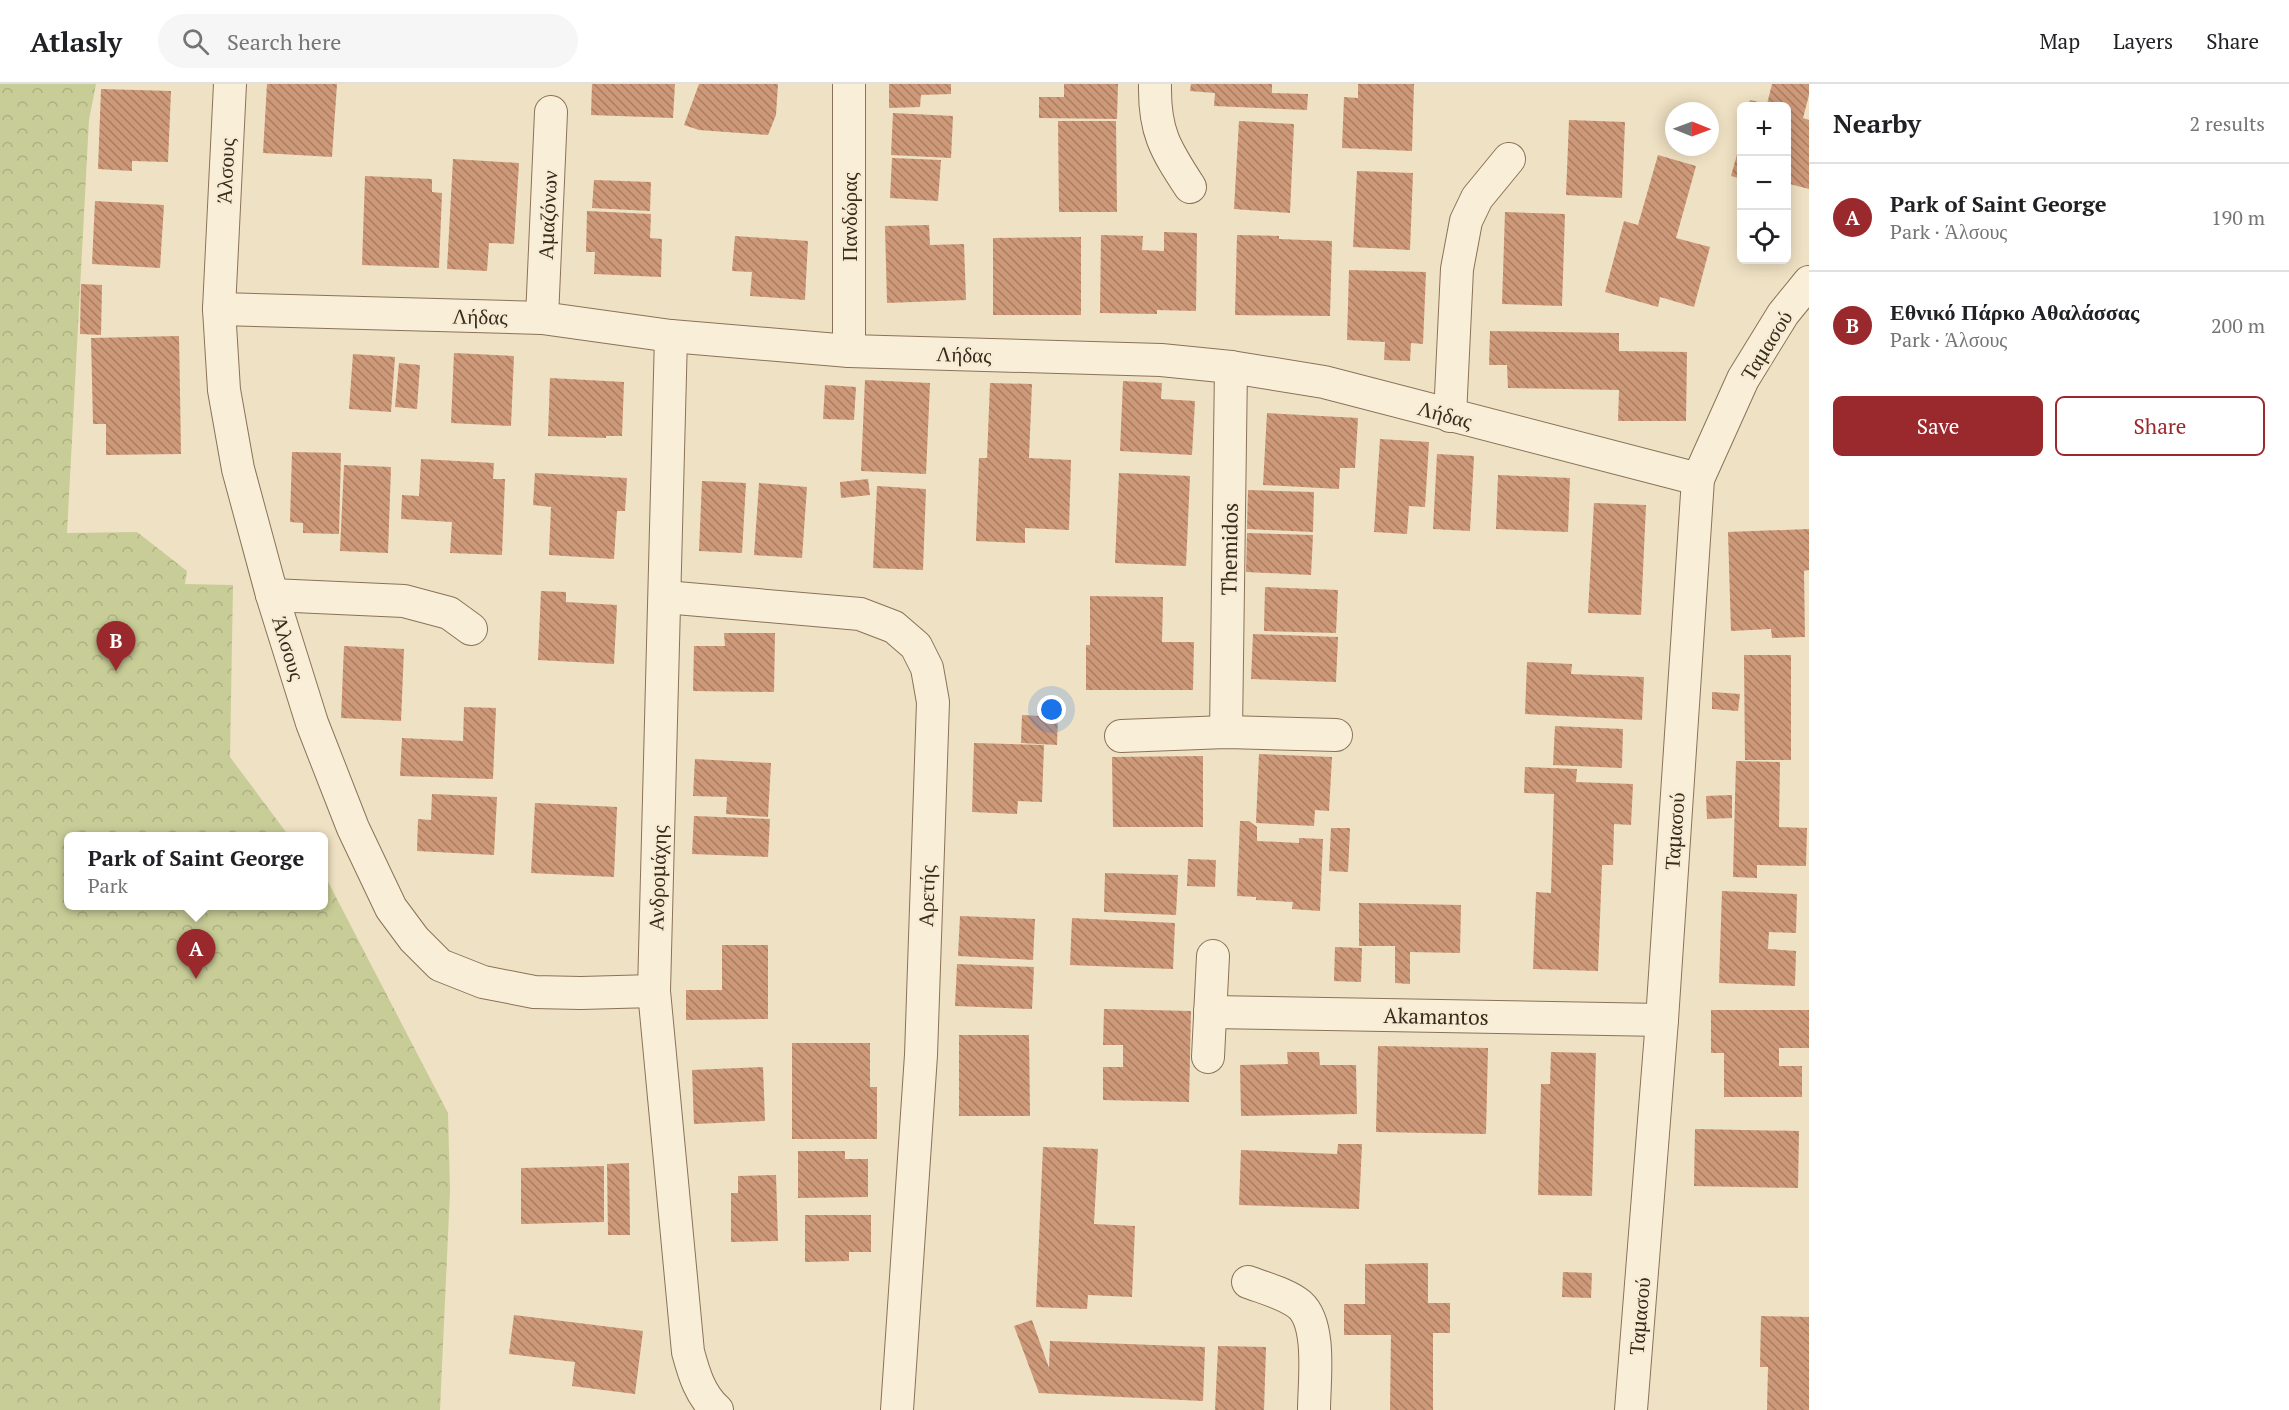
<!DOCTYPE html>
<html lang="en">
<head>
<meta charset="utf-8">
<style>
  :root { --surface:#fff; --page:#f6f6f6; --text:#202124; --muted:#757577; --line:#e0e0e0; --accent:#9a292d }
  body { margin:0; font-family:"PT Serif",serif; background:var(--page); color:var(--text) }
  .controls { position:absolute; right:18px; top:18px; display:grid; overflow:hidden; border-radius:9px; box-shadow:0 3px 15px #0003 }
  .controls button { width:54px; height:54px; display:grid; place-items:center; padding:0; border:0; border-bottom:2px solid var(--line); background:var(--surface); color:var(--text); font:30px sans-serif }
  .compass { position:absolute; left:1665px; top:18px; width:54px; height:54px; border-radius:50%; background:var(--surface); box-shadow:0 3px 15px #0003; rotate:91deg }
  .you { position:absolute; left:1052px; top:626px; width:21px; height:21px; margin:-15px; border:4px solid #fff; border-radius:50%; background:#1a73e8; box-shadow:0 0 0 9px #1a73e833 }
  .badge { display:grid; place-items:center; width:39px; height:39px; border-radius:50%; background:var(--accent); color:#fff; font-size:20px; font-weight:700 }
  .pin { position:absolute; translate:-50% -50px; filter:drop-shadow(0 2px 3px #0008) }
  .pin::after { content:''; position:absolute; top:32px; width:21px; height:18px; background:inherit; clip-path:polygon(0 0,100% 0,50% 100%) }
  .popup { position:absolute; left:64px; top:748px; width:264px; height:78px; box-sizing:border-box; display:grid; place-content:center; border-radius:9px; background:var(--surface); filter:drop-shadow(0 2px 4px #0005); font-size:20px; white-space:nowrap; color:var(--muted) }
  .popup b { font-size:22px; color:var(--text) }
  .popup::after { content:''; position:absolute; left:50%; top:100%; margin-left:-12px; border:12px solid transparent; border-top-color:var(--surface) }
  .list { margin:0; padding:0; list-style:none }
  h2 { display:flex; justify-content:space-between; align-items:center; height:78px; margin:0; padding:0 24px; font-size:26px }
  h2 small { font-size:20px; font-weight:400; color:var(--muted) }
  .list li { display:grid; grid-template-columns:39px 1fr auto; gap:18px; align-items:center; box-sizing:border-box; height:108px; padding:0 24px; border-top:2px solid var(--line) }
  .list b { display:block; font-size:22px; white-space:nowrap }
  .list p { margin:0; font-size:20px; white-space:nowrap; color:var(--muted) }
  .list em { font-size:20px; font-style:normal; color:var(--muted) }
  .actions { display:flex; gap:12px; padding:18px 24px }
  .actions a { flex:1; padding:14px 0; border:2px solid var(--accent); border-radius:9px; text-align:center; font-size:21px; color:var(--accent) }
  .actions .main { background:var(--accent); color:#fff }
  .icon { flex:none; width:33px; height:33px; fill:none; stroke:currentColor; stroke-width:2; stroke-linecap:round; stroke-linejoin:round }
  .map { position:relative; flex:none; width:1809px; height:1326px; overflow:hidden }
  header { display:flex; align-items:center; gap:36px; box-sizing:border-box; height:84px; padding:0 30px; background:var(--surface); border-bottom:2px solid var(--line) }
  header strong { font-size:28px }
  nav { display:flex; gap:33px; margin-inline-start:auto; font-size:21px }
  .search { width:420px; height:54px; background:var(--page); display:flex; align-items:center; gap:15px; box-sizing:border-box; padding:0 21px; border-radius:33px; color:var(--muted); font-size:22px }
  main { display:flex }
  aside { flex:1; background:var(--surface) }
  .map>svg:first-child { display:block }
</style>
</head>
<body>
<header>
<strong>Atlasly</strong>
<div class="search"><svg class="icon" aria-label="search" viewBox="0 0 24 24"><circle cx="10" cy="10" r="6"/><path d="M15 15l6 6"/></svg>Search here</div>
<nav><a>Map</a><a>Layers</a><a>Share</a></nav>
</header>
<main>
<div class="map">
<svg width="1809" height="1326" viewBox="0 0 1809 1326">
  <defs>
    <pattern id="forest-crowns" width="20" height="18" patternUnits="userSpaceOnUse" patternTransform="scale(1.5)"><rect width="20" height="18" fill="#c8cd97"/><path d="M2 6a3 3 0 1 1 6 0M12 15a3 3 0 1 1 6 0" fill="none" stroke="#adb082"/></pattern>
    <pattern id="building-back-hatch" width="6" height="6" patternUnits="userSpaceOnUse" patternTransform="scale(1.5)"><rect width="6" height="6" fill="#ce9979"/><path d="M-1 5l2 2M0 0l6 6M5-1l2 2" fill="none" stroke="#a87d63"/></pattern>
  </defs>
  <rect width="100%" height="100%" fill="#efe1c3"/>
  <path fill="url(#forest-crowns)" d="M 0,0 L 96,0 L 89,36 L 67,449 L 137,448 L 187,487 L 185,500 L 233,501 L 230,673 L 289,752 L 68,752 L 68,822 L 324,822 L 324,790 L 448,1029 L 450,1107 L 440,1326 L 0,1326 Z"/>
  <g fill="url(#building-back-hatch)">
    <path d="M 267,0 L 337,0 L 332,73 L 263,69 Z"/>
    <path d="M 592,0 L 675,0 L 673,34 L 591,31 Z"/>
    <path d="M 699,0 L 778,0 L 776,31 L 768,51 L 699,46 L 684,41 Z"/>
    <path d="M 889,0 L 951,0 L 951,10 L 921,11 L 920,23 L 889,24 Z"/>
    <path d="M 1064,0 L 1118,0 L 1117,35 L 1039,34 L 1039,13 L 1064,13 Z"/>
    <path d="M 1191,0 L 1272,0 L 1272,9 L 1308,10 L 1307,26 L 1214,22 L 1215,9 L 1190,7 Z"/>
    <path d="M 1358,0 L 1414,0 L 1412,67 L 1342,64 L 1344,13 L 1358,14 Z"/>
    <path d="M 1772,0 L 1809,0 L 1809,11 L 1803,34 L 1809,36 L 1809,105 L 1786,99 L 1786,22 L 1748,22 L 1750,16 L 1767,20 Z"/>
    <path d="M 101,5 L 171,7 L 168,78 L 132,77 L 132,87 L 98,85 Z"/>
    <path d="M 893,29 L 953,32 L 951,74 L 891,71 Z"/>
    <path d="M 1569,36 L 1625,38 L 1622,114 L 1566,111 Z"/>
    <path d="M 1058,37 L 1116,37 L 1117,128 L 1059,128 Z"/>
    <path d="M 1239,37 L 1294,40 L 1290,129 L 1234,125 Z"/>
    <path d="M 1742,53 L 1742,95 L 1731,92 Z"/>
    <path d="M 1658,71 L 1696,82 L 1676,154 L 1710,163 L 1694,223 L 1660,213 L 1658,223 L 1605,208 L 1624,137 L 1638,141 Z"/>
    <path d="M 892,74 L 941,76 L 938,117 L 890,114 Z"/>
    <path d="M 453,75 L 519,79 L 514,160 L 489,159 L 487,187 L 447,185 Z"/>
    <path d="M 1357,87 L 1413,89 L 1410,166 L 1353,163 Z"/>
    <path d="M 365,92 L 432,95 L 432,108 L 442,109 L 439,184 L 362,181 Z"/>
    <path d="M 594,96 L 651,98 L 650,127 L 592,124 Z"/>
    <path d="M 95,117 L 164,121 L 160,184 L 92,180 Z"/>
    <path d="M 587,127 L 651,130 L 650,154 L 662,155 L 661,193 L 594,190 L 595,168 L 586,168 Z"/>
    <path d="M 1505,128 L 1565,130 L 1562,222 L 1502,220 Z"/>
    <path d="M 929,141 L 930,161 L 964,160 L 966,216 L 887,219 L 885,142 Z"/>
    <path d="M 1164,148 L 1197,149 L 1196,227 L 1157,226 L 1157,230 L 1100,229 L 1101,151 L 1143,152 L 1142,166 L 1164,167 Z"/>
    <path d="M 1237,151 L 1279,152 L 1279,155 L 1332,157 L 1330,232 L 1235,231 Z"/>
    <path d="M 735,152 L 808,157 L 805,216 L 750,212 L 752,188 L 732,187 Z"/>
    <path d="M 1081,153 L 1081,231 L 993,231 L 993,154 Z"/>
    <path d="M 1349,186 L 1426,188 L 1423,260 L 1411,259 L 1410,277 L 1384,276 L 1385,258 L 1347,256 Z"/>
    <path d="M 81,200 L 102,201 L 101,251 L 80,250 Z"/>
    <path d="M 1490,247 L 1619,249 L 1619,267 L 1687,268 L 1686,337 L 1618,337 L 1619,306 L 1508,304 L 1507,281 L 1489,281 Z"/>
    <path d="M 179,252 L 181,370 L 106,371 L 106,340 L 93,340 L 91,254 Z"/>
    <path d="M 454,269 L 514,272 L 511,342 L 451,339 Z"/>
    <path d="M 353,270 L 395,273 L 391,328 L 349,325 Z"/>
    <path d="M 399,279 L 420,281 L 417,325 L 395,323 Z"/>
    <path d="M 550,294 L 624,298 L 622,352 L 606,352 L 606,354 L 548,352 Z"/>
    <path d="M 865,296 L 930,299 L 926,390 L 861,387 Z"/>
    <path d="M 1123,297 L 1162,299 L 1161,315 L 1195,317 L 1192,371 L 1120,367 Z"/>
    <path d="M 990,299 L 1032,300 L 1029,374 L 1071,376 L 1069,446 L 1025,444 L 1025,459 L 976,457 L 979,374 L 987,374 Z"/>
    <path d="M 825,301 L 856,303 L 854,336 L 823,335 Z"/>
    <path d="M 1267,329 L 1358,334 L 1355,384 L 1340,384 L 1339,405 L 1263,401 Z"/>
    <path d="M 1380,355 L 1429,358 L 1425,423 L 1409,422 L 1407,450 L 1374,448 Z"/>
    <path d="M 292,368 L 341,369 L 339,450 L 303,449 L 303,439 L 290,438 Z"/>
    <path d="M 1437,370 L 1474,372 L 1470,447 L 1433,445 Z"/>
    <path d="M 421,375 L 494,379 L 493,395 L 505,395 L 502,471 L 450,469 L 452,438 L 401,435 L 402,411 L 419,412 Z"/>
    <path d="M 344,381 L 391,383 L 388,469 L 340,467 Z"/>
    <path d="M 535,389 L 627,394 L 625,427 L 617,427 L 614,475 L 549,471 L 551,423 L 533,421 Z"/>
    <path d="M 1119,389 L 1190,392 L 1186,482 L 1115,479 Z"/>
    <path d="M 1498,391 L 1570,394 L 1568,448 L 1496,445 Z"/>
    <path d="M 868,395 L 870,411 L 841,414 L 840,398 Z"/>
    <path d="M 702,397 L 746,399 L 742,469 L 699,467 Z"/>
    <path d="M 759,399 L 807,403 L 802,474 L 754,471 Z"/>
    <path d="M 877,402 L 926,405 L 923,486 L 873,484 Z"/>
    <path d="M 1248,406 L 1314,408 L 1313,448 L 1247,445 Z"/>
    <path d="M 1594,419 L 1646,421 L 1641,531 L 1588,529 Z"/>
    <path d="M 1809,445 L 1809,486 L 1804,487 L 1805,553 L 1772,554 L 1771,545 L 1731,547 L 1728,448 Z"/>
    <path d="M 1247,449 L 1313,451 L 1311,491 L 1246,488 Z"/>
    <path d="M 1265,503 L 1338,506 L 1336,549 L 1264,547 Z"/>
    <path d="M 541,507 L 566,508 L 566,518 L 617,521 L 614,580 L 538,576 Z"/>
    <path d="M 1090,512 L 1163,513 L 1162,558 L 1194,558 L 1193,606 L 1086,606 L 1086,561 L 1090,561 Z"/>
    <path d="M 724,549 L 775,549 L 774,608 L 693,607 L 694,562 L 725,562 Z"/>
    <path d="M 1253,550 L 1338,553 L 1336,598 L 1251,595 Z"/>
    <path d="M 344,562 L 404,565 L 401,637 L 341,634 Z"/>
    <path d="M 1744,571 L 1791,571 L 1791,676 L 1745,676 Z"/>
    <path d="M 1527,578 L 1572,580 L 1571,590 L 1644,593 L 1642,636 L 1525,630 Z"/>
    <path d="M 1712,608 L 1740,610 L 1738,627 L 1712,625 Z"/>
    <path d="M 464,623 L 496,624 L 493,695 L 400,692 L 402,654 L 463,657 Z"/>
    <path d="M 1022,631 L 1058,633 L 1057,661 L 1021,659 Z"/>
    <path d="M 1555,642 L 1623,645 L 1622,684 L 1553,681 Z"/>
    <path d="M 974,659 L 1044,661 L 1042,718 L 1018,717 L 1017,730 L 972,728 Z"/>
    <path d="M 1259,670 L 1332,673 L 1329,727 L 1315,726 L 1314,742 L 1256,739 Z"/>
    <path d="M 1203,672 L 1203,743 L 1113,743 L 1112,673 Z"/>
    <path d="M 695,675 L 771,679 L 768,733 L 726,730 L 727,713 L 693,712 Z"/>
    <path d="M 1736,677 L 1780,678 L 1779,743 L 1807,744 L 1806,782 L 1757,781 L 1757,794 L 1733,793 Z"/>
    <path d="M 1525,683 L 1577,685 L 1576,698 L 1633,700 L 1631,741 L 1614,740 L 1613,781 L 1602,781 L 1598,887 L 1533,885 L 1536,808 L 1551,809 L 1554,710 L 1524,709 Z"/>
    <path d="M 432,710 L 497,713 L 494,771 L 417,767 L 418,735 L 431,736 Z"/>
    <path d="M 1732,711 L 1732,734 L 1707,735 L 1706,712 Z"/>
    <path d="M 535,719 L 617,723 L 614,793 L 531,789 Z"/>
    <path d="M 694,732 L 770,735 L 768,773 L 692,770 Z"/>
    <path d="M 1240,737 L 1249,737 L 1257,743 L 1257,757 L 1299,759 L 1299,754 L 1323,755 L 1320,827 L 1292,825 L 1293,818 L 1256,816 L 1256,813 L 1237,812 Z"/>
    <path d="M 1331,744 L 1350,744 L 1348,788 L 1329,787 Z"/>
    <path d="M 1188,775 L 1216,776 L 1215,803 L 1187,802 Z"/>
    <path d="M 1105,789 L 1178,791 L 1176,831 L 1104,828 Z"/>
    <path d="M 1722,807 L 1797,810 L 1796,849 L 1769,848 L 1768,865 L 1796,867 L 1795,902 L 1719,899 Z"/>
    <path d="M 1359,819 L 1461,821 L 1460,869 L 1410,868 L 1410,900 L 1395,899 L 1395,862 L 1359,862 Z"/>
    <path d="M 960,832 L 1035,835 L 1033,876 L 958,872 Z"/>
    <path d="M 1072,834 L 1175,839 L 1173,885 L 1070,881 Z"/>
    <path d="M 722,861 L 768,861 L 768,935 L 686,936 L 686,906 L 722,906 Z"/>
    <path d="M 1335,863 L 1362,864 L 1361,898 L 1334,897 Z"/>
    <path d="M 957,880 L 1034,883 L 1032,925 L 955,922 Z"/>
    <path d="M 1104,925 L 1191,927 L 1189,1018 L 1103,1016 L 1103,983 L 1123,983 L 1123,961 L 1103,961 Z"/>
    <path d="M 1711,926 L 1809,926 L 1809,964 L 1779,964 L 1779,982 L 1802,982 L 1802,1013 L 1724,1013 L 1724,969 L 1711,969 Z"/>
    <path d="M 959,951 L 1029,951 L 1030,1032 L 959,1032 Z"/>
    <path d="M 792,959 L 870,959 L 870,1003 L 877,1003 L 877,1055 L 792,1055 Z"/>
    <path d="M 1378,962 L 1488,964 L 1486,1050 L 1376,1048 Z"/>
    <path d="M 1287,968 L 1319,968 L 1320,981 L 1356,981 L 1357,1030 L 1241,1032 L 1240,981 L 1288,980 Z"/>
    <path d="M 1551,968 L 1596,969 L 1592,1112 L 1538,1111 L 1541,1000 L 1550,1000 Z"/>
    <path d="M 763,983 L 765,1037 L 694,1040 L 692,986 Z"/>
    <path d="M 1695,1045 L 1799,1047 L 1798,1104 L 1694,1102 Z"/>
    <path d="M 1338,1060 L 1362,1060 L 1359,1125 L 1239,1121 L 1241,1066 L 1337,1070 Z"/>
    <path d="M 1043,1063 L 1098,1065 L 1094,1140 L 1135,1142 L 1132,1213 L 1088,1211 L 1087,1225 L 1036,1223 Z"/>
    <path d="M 798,1067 L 845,1067 L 845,1075 L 868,1075 L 868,1113 L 798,1114 Z"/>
    <path d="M 629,1079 L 630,1151 L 608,1151 L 607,1080 Z"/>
    <path d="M 604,1082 L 604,1138 L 521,1140 L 521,1084 Z"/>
    <path d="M 776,1091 L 778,1157 L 731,1158 L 731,1109 L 738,1109 L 738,1092 Z"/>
    <path d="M 805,1131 L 871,1131 L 871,1168 L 849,1168 L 849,1177 L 805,1178 Z"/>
    <path d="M 1428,1179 L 1428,1219 L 1450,1219 L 1450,1249 L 1433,1249 L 1433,1326 L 1390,1326 L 1391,1251 L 1344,1251 L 1344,1220 L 1365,1220 L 1365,1180 Z"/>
    <path d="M 1563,1188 L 1592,1189 L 1591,1214 L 1562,1213 Z"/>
    <path d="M 514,1231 L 643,1247 L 635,1310 L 572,1302 L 575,1278 L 509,1270 Z"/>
    <path d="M 1761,1232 L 1809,1233 L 1809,1326 L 1767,1326 L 1768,1283 L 1760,1283 Z"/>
    <path d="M 1032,1236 L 1049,1284 L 1050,1257 L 1205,1263 L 1203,1317 L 1039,1309 L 1014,1242 Z"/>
    <path d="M 1218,1262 L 1266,1263 L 1264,1326 L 1215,1326 Z"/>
  </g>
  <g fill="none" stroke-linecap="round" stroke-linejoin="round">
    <defs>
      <g id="minor">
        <path d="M 230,0 L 219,225 L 224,306 L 238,385 L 272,511 L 312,639 L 353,744 L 391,824 L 414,855 L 440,881 L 483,898 L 534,908 L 581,909 L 654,907"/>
        <path d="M 849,0 L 849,267"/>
        <path d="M 1155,0 C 1154,47 1165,65 1190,103"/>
        <path d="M 219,225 L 542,234 L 671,252 L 849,267 L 1161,276 L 1231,283 L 1324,298 L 1698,395"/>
        <path d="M 542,234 L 551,28"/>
        <path d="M 671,252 L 654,907 L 688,1268 C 694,1290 700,1311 717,1326"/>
        <path d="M 1450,332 L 1457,185 L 1466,137 L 1477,114 L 1509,75"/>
        <path d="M 272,511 L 404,517 L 449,529 L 471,545"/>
        <path d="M 665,513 L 860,530 L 894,543 L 916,562 L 927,584 L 933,618 L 921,971 L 897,1326"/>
        <path d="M 1226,648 L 1231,283"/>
        <path d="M 1121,652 L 1226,648 L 1336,651"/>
        <path d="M 1210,928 L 1662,936"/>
        <path d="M 1208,973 L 1213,872"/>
        <path d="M 1248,1198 C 1264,1204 1287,1210 1300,1221 C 1322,1241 1314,1298 1314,1326"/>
        <path d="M 1631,1326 L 1662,936 L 1698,395 L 1743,295 L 1783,230 L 1809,198"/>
      </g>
    </defs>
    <use href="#minor" stroke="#8a725a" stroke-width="34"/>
    <use href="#minor" stroke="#f9eed7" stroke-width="32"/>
  </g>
  <g text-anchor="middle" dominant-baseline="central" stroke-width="4.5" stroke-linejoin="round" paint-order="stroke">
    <g font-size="21" fill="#392a1e" stroke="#f6ebd3">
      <text transform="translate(225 87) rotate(-87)">Άλσους</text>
      <text transform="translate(547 131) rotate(-87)">Αμαζόνων</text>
      <text transform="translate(849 133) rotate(-90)">Πανδώρας</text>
      <text transform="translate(480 232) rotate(1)">Λήδας</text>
      <text transform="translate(1766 261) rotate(-58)">Ταμασού</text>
      <text transform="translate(964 270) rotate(2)">Λήδας</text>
      <text transform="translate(1445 330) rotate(15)">Λήδας</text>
      <text transform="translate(1229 465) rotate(-89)">Themidos</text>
      <text transform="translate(289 564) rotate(73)">Άλσους</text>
      <text transform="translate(1674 747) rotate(-86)">Ταμασού</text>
      <text transform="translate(657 794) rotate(-88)">Ανδρομάχης</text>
      <text transform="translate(926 812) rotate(-88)">Αρετής</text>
      <text transform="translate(1436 932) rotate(1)">Akamantos</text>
      <text transform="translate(1639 1232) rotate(-85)">Ταμασού</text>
    </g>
  </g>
</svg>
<div class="controls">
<button>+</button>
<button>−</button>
<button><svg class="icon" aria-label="locate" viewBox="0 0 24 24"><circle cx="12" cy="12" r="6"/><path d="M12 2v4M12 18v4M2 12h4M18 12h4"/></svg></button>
</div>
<svg class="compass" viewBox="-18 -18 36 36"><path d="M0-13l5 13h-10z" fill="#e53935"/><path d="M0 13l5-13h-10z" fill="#757577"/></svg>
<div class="you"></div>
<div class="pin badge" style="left:196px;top:895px">A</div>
<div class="popup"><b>Park of Saint George</b>Park</div>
<div class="pin badge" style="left:116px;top:587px">B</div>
</div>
<aside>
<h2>Nearby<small>2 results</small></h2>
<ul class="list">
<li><span class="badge">A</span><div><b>Park of Saint George</b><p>Park · Άλσους</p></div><em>190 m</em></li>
<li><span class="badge">B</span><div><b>Εθνικό Πάρκο Αθαλάσσας</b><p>Park · Άλσους</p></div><em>200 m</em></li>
</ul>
<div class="actions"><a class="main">Save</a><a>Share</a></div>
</aside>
</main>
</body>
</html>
